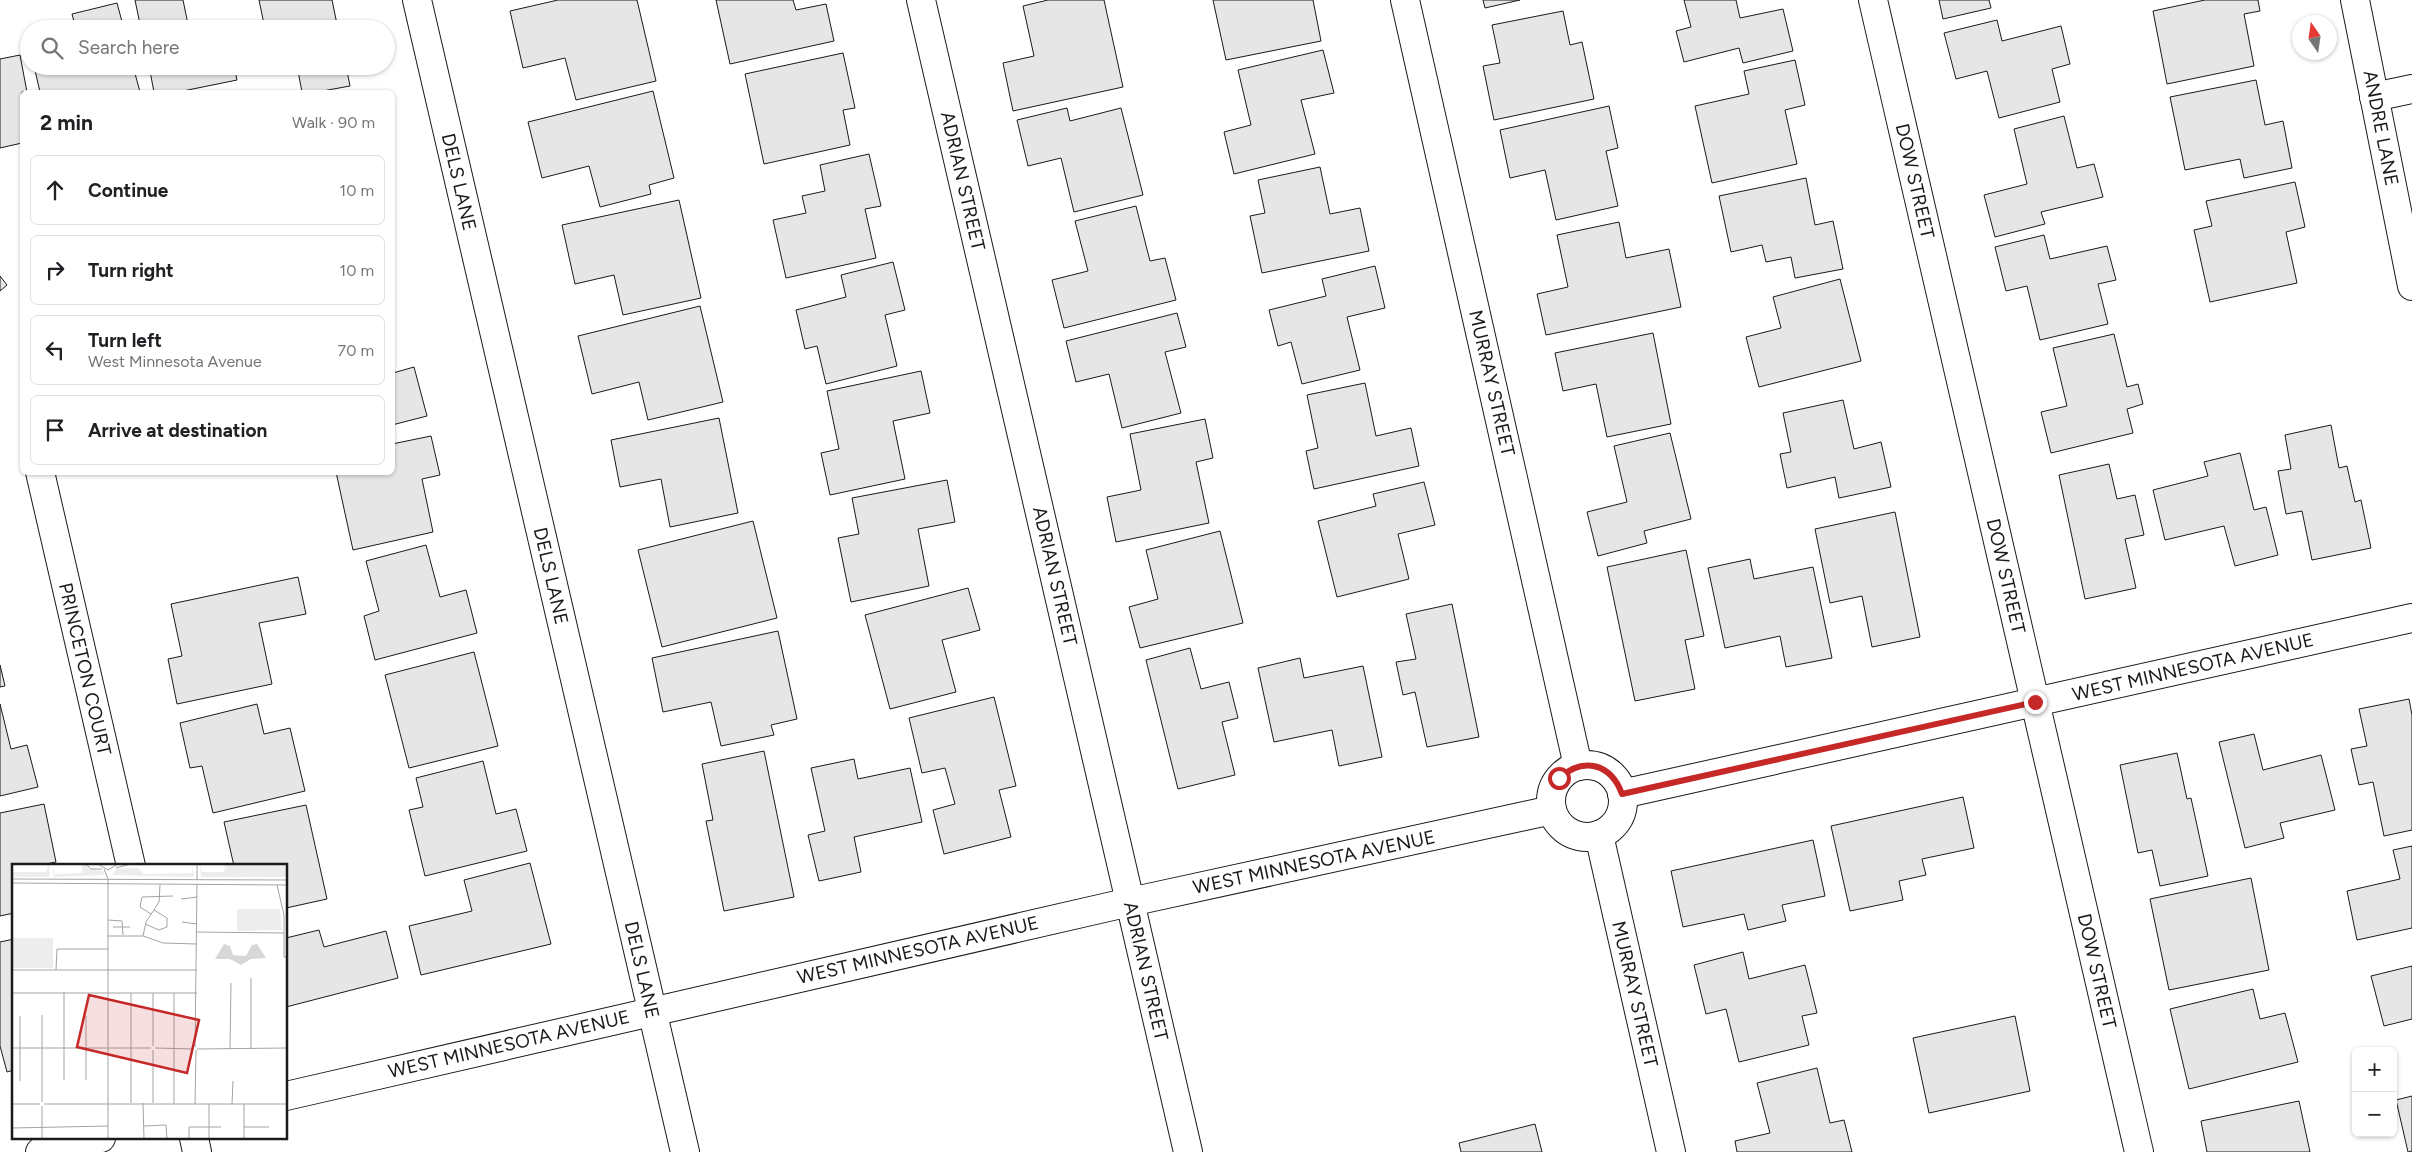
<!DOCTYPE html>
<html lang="en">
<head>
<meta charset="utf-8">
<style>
  :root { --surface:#fff; --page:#f2f2f2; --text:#202124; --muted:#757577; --line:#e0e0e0 }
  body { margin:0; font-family:Figtree,sans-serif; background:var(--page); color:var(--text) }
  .controls { position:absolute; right:15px; bottom:15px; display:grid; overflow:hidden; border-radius:8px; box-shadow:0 1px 4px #0004 }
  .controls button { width:45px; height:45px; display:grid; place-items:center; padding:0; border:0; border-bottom:1px solid var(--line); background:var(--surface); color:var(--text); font:25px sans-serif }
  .compass { position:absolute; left:2292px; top:15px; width:45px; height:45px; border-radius:50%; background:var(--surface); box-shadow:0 1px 4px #0004; rotate:347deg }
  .stop { position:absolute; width:15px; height:15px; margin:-11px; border:4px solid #c62828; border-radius:50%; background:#fff }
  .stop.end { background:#c62828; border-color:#fff; box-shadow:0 1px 5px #0008 }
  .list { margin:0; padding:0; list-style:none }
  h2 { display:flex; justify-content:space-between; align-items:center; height:65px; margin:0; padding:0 20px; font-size:21px }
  h2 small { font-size:16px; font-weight:400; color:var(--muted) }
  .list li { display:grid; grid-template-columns:32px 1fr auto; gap:15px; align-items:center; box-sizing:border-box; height:70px; margin:0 10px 10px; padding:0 10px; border:1px solid var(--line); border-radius:8px }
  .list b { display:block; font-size:19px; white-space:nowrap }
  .list p { margin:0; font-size:16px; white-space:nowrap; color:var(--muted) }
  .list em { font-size:16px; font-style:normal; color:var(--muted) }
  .icon { flex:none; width:28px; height:28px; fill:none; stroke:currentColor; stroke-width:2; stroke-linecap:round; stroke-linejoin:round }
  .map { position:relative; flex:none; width:2412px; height:1152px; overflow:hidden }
  .search { position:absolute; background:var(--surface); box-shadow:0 1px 4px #0004; left:20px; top:20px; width:375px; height:55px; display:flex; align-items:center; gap:12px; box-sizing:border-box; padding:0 18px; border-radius:28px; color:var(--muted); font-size:19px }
  .panel { position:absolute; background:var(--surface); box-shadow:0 1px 4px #0004; left:20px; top:90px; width:375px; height:385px; border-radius:8px }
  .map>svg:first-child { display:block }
</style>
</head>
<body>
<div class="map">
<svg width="2412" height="1152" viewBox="0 0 2412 1152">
  <rect width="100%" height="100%" fill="#fff"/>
  <g fill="#e6e6e6" stroke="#1a1a1a">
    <path d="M 135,0 L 183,0 L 189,29 L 141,29 Z"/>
    <path d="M 259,0 L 332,0 L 338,29 L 265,29 Z"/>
    <path d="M 558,0 L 637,0 L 656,81 L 576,100 L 565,58 L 523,68 L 510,11 Z"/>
    <path d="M 716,0 L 793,0 L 796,10 L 826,4 L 834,41 L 730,64 Z"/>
    <path d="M 1048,0 L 1104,0 L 1123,87 L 1013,111 L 1003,63 L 1034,56 L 1023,6 Z"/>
    <path d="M 1213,0 L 1313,0 L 1321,41 L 1226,60 Z"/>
    <path d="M 1483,0 L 1520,0 L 1485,8 Z"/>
    <path d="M 1684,0 L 1736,0 L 1740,18 L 1783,9 L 1793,51 L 1743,63 L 1739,48 L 1684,62 L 1676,31 L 1691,27 Z"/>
    <path d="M 1939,0 L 1989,0 L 1991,8 L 1943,19 Z"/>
    <path d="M 2205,0 L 2258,0 L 2260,11 L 2244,14 L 2254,66 L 2167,84 L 2153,11 Z"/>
    <path d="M 117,3 L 124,29 L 76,29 L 72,14 Z"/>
    <path d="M 1563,11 L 1570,45 L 1582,42 L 1594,99 L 1494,120 L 1483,66 L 1500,63 L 1492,25 Z"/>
    <path d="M 1997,20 L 2002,41 L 2061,26 L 2070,64 L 2052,69 L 2060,102 L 1999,118 L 1987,71 L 1956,79 L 1944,33 Z"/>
    <path d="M 1323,50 L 1334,93 L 1301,100 L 1315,154 L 1234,174 L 1224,132 L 1251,125 L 1238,70 Z"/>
    <path d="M 843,53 L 855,108 L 843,110 L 850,145 L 764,164 L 745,74 Z"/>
    <path d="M 20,55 L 27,92 L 22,92 L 22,143 L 0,148 L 0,59 Z"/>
    <path d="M 1795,60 L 1805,105 L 1785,110 L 1797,164 L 1712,183 L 1695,106 L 1749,94 L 1744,71 Z"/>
    <path d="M 34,66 L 133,66 L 140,92 L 40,92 Z"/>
    <path d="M 149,66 L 234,66 L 237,80 L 178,92 L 154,92 Z"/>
    <path d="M 297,66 L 346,66 L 350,86 L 317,92 L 302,92 Z"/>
    <path d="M 2256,80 L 2265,125 L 2283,121 L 2292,168 L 2244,178 L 2240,159 L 2185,170 L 2170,97 Z"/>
    <path d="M 653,91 L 674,178 L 649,185 L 651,194 L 600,207 L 589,166 L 542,178 L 528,122 Z"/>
    <path d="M 1609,106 L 1618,148 L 1606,151 L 1618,206 L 1556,220 L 1545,170 L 1510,178 L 1500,130 Z"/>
    <path d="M 1067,108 L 1070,121 L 1121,108 L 1143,195 L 1074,212 L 1061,158 L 1028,166 L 1017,120 Z"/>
    <path d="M 2064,116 L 2077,168 L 2094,164 L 2103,197 L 2041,212 L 2045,224 L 1995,237 L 1984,195 L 2027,184 L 2014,129 Z"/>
    <path d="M 869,154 L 881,206 L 865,209 L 876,258 L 786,278 L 773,220 L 806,213 L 802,196 L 825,191 L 820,165 Z"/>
    <path d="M 1320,167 L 1330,214 L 1360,208 L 1369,251 L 1262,273 L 1250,216 L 1265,213 L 1258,180 Z"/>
    <path d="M 1806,178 L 1815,225 L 1833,221 L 1843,269 L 1795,278 L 1791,257 L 1766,262 L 1762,245 L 1731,252 L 1719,196 Z"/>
    <path d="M 2295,182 L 2305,227 L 2286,232 L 2297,283 L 2210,302 L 2194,230 L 2212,226 L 2206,201 Z"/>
    <path d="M 679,200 L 701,298 L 623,315 L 614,275 L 575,284 L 562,225 Z"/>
    <path d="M 1136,206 L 1150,261 L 1165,258 L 1176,300 L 1064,328 L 1052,280 L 1088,271 L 1075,221 Z"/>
    <path d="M 1619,222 L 1626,258 L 1669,249 L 1681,307 L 1546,335 L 1537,294 L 1568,287 L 1557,235 Z"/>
    <path d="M 2044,235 L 2050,259 L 2107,246 L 2116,280 L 2098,284 L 2108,324 L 2040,340 L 2027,286 L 2006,291 L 1995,247 Z"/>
    <path d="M 893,262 L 905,310 L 885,315 L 897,366 L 826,384 L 817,346 L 805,349 L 796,310 L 846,297 L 841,275 Z"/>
    <path d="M 1375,266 L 1385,308 L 1347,317 L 1360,370 L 1302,384 L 1291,342 L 1278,346 L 1269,310 L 1326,296 L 1322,279 Z"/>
    <path d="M 0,276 L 7,285 L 0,291 Z"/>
    <path d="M 1840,279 L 1861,361 L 1759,387 L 1746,337 L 1781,328 L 1773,297 Z"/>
    <path d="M 700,306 L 723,402 L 648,420 L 639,382 L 592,394 L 578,336 Z"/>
    <path d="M 1177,313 L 1186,347 L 1165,352 L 1181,413 L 1122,428 L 1109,374 L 1076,382 L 1066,341 Z"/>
    <path d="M 1653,333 L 1671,424 L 1607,437 L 1596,384 L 1563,391 L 1555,353 Z"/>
    <path d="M 2114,334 L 2127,387 L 2138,384 L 2143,404 L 2127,409 L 2133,433 L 2051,453 L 2041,412 L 2067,406 L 2053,348 Z"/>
    <path d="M 414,367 L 427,416 L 392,425 L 392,370 L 393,373 Z"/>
    <path d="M 921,371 L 930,413 L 893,421 L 905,479 L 830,495 L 821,453 L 839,449 L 827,391 Z"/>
    <path d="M 1365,383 L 1376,436 L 1411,428 L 1419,466 L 1314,489 L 1306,451 L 1318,448 L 1307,395 Z"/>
    <path d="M 1843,400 L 1854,449 L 1881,442 L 1891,487 L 1839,498 L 1835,477 L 1787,488 L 1780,454 L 1791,452 L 1783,413 Z"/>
    <path d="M 719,418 L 738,513 L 670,527 L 661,479 L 620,487 L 611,440 Z"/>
    <path d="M 1205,419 L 1213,458 L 1196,462 L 1209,523 L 1116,542 L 1107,497 L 1141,490 L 1130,434 Z"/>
    <path d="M 2331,425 L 2339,468 L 2347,466 L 2355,502 L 2361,500 L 2371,548 L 2312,560 L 2302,511 L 2286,514 L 2278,471 L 2291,469 L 2285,435 Z"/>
    <path d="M 1670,433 L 1691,519 L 1644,531 L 1647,543 L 1598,556 L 1587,512 L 1627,502 L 1614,446 Z"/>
    <path d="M 431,436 L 440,475 L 422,479 L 433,532 L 353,550 L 336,472 L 392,472 L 392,444 Z"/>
    <path d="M 2240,453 L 2254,510 L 2266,507 L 2278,555 L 2235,566 L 2224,526 L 2165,540 L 2153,490 L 2208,476 L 2204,462 Z"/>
    <path d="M 2109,464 L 2117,499 L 2135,495 L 2144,535 L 2125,539 L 2136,588 L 2085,599 L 2059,475 Z"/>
    <path d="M 947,480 L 955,522 L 918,529 L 929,586 L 851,602 L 838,538 L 859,534 L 852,498 Z"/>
    <path d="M 1424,482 L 1435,525 L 1398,534 L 1409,579 L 1337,597 L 1318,521 L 1376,506 L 1373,494 Z"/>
    <path d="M 1895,512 L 1920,637 L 1872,647 L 1862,596 L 1830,603 L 1815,529 Z"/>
    <path d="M 753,521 L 777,618 L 662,647 L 638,550 Z"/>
    <path d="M 1220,531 L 1243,623 L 1140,648 L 1129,607 L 1158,599 L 1146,550 Z"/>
    <path d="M 426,545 L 440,597 L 466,590 L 477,633 L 375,660 L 364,616 L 379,611 L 366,561 Z"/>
    <path d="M 1686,550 L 1704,636 L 1685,640 L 1695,689 L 1635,701 L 1607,567 Z"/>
    <path d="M 1750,559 L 1754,579 L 1813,567 L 1832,658 L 1786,667 L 1780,636 L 1725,648 L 1708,568 Z"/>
    <path d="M 298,577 L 306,614 L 259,623 L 272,684 L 177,704 L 168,659 L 182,656 L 171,604 Z"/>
    <path d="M 968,588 L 980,630 L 942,640 L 956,692 L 890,709 L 865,615 Z"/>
    <path d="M 1452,604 L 1479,737 L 1427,747 L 1415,692 L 1403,695 L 1396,662 L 1416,659 L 1406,614 Z"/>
    <path d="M 778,631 L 797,719 L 771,725 L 774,735 L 721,746 L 711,702 L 663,712 L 652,658 Z"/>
    <path d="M 1190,648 L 1201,689 L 1229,682 L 1238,718 L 1222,722 L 1235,775 L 1178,789 L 1146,660 Z"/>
    <path d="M 474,652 L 498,746 L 409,768 L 385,675 Z"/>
    <path d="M 1300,658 L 1304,678 L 1363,666 L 1382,757 L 1339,766 L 1332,730 L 1274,742 L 1258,668 Z"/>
    <path d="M 0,665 L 5,686 L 0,687 Z"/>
    <path d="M 994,697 L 1016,786 L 999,790 L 1011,837 L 944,854 L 933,810 L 955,804 L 945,768 L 922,773 L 909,718 Z"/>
    <path d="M 2409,699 L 2412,715 L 2412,830 L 2384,836 L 2373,782 L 2359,785 L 2351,749 L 2367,746 L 2359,709 Z"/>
    <path d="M 0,704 L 11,749 L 27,745 L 38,787 L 0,796 Z"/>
    <path d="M 257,704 L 264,734 L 290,728 L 305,791 L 213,813 L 202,766 L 190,768 L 180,723 Z"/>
    <path d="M 2254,734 L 2263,770 L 2321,755 L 2335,810 L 2280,823 L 2284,838 L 2245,848 L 2219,742 Z"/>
    <path d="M 764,751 L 794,897 L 724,911 L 706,821 L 713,820 L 702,764 Z"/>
    <path d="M 2177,753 L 2187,799 L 2191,798 L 2208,876 L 2160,886 L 2152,850 L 2138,853 L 2120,765 Z"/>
    <path d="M 854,759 L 858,779 L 910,768 L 922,822 L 854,837 L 861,872 L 819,881 L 808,835 L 825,831 L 811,768 Z"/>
    <path d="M 483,761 L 496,814 L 516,809 L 527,851 L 425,876 L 409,810 L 423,807 L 416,778 Z"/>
    <path d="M 1963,797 L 1974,848 L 1922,859 L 1926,875 L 1899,881 L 1903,900 L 1850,911 L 1831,826 Z"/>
    <path d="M 44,804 L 56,862 L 36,866 L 14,866 L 14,913 L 0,916 L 0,813 Z"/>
    <path d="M 306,805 L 327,899 L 286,908 L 286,866 L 234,866 L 224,822 Z"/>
    <path d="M 1813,840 L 1825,896 L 1782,905 L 1786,921 L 1748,930 L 1744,914 L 1683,927 L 1671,871 Z"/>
    <path d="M 2412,846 L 2412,928 L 2357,940 L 2347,891 L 2400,879 L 2393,850 Z"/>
    <path d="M 530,863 L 551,944 L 421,975 L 409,926 L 472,911 L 464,880 Z"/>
    <path d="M 2251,878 L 2269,970 L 2169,990 L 2150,899 Z"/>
    <path d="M 319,930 L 324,947 L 386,931 L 398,978 L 286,1007 L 286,938 Z"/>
    <path d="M 14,939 L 14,1070 L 7,1072 L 0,1046 L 0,942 Z"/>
    <path d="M 1743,952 L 1749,979 L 1805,965 L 1817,1013 L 1802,1016 L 1809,1045 L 1739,1062 L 1726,1009 L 1706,1014 L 1694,965 Z"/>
    <path d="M 2412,966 L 2412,1019 L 2384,1026 L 2371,976 Z"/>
    <path d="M 2253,989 L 2260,1019 L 2285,1013 L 2298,1062 L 2189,1089 L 2170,1009 Z"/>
    <path d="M 2015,1016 L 2030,1091 L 1929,1113 L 1913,1038 Z"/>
    <path d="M 1817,1068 L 1830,1123 L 1844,1120 L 1852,1152 L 1737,1152 L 1735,1141 L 1770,1133 L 1757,1083 Z"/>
    <path d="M 2412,1096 L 2412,1151 L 2408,1152 L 2396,1100 Z"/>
    <path d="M 2299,1101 L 2310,1152 L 2207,1152 L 2201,1121 Z"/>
    <path d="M 1535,1124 L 1542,1152 L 1461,1152 L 1459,1143 Z"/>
  </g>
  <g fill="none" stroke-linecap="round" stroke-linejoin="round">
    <defs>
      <g id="minor">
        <path d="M 921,0 L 1188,1152"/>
        <path d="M 1405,0 L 1578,766"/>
        <path d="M 1873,0 L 2139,1152"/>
        <path d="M 2355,0 L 2412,286"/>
        <path d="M 2374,97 L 2412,89"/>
        <path d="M 40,472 L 131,866"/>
        <circle cx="1587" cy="801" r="36"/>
        <path d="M 1622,794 L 2412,618"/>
        <path d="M 1599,835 L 1671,1152"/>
        <path d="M 286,1096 L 1130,902 L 1552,810"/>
        <path d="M 194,1138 L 197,1152"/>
        <path d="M 40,1152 L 101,1138"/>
      </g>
      <path id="tertiary" d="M 417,0 L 685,1152"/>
    </defs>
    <use href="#minor" stroke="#1a1a1a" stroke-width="30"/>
    <use href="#tertiary" stroke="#1a1a1a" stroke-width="30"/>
    <use href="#minor" stroke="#fff" stroke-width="28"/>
    <use href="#tertiary" stroke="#fff" stroke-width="28"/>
  </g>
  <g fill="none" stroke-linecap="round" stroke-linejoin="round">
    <path stroke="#c62828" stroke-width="6" d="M 1559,778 C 1584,756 1611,764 1622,794 L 2035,702"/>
  </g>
  <g text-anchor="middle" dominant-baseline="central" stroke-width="4" stroke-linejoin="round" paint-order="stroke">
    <g font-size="19" fill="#1a1a1a" stroke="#fff">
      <text transform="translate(2381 128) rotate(79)">ANDRE LANE</text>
      <text transform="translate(963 181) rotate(77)">ADRIAN STREET</text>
      <text transform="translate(1915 181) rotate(77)">DOW STREET</text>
      <text transform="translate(459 182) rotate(77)">DELS LANE</text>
      <text transform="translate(1492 383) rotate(77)">MURRAY STREET</text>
      <text transform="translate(551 576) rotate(77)">DELS LANE</text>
      <text transform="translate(1055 576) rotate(77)">ADRIAN STREET</text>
      <text transform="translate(2006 576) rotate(77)">DOW STREET</text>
      <text transform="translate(2193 667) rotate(-13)">WEST MINNESOTA AVENUE</text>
      <text transform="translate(85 669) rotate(77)">PRINCETON COURT</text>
      <text transform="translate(1314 862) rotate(-12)">WEST MINNESOTA AVENUE</text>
      <text transform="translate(918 950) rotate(-13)">WEST MINNESOTA AVENUE</text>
      <text transform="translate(642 970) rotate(77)">DELS LANE</text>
      <text transform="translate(1146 971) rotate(77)">ADRIAN STREET</text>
      <text transform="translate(2097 971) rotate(77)">DOW STREET</text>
      <text transform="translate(1635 994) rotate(77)">MURRAY STREET</text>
      <text transform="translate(509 1044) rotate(-13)">WEST MINNESOTA AVENUE</text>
    </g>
  </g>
  <g transform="translate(12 864)">
    <rect width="275" height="275" fill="#fff"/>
    <path d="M 37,0 L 38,11 L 36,13 L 0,13 L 0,8 L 34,8 ZM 40,0 L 43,10 L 70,9 L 70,0 L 73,0 L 78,5 L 91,7 L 92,11 L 42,13 ZM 180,0 L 182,12 L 180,13 L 100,11 L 104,5 L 117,4 L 126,4 L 132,10 L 180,9 ZM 188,0 L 190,8 L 212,8 L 213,0 L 213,9 L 214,0 L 275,0 L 275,13 L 189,13 ZM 225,45 L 268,45 L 270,66 L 225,67 ZM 0,74 L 41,74 L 41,104 L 0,104 Z" fill="#ededed"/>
    <path d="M 212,80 L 218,82 L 221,91 L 234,92 L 240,81 L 245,80 L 254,94 L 239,95 L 229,101 L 218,95 L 203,95 Z" fill="#d7d7d7"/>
    <path fill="none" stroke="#a3a3a3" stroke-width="1" d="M 74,0 L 79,5 L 90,5M 86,0 L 96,6 L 106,0M 104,4 L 119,0M 92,5 L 96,15 L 96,275M 0,15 L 275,16M 185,16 L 185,0M 0,19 L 275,21M 265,21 L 272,51 L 272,93 L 275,93M 169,35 L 185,33M 139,50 L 128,43 L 130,33 L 161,32M 96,56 L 110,57 L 111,71M 170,58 L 185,60M 133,60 L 147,66 L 155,63 L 155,54 L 142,46M 101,63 L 118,63M 185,68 L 272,69M 96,72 L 131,72 L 151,79 L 185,80M 131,72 L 134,58 L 147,38 L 148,21M 0,106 L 185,106M 44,106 L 45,85 L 96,85M 0,129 L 185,129M 119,129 L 119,239M 30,151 L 30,238M 74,152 L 74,216M 141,182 L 141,129M 183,183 L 185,20M 0,184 L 139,184M 143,184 L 182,185M 185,185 L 275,184M 218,185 L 219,119M 239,185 L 239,114M 52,216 L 52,128M 8,217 L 8,152M 131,239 L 132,275M 141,239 L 141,186M 0,240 L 28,240M 32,240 L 275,240M 162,240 L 162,129M 183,240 L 184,186M 220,240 L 221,217M 30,242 L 30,275M 132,262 L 154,261 L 155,275M 232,263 L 257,263M 0,264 L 96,262M 177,275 L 177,263 L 209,263M 197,275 L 197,240M 232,275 L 232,240"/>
    <path fill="#c62828" fill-opacity="0.15" stroke="#c62828" stroke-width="2.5" d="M 77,131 L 187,156 L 175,209 L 65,183 Z"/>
    <rect width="275" height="275" fill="none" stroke="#1a1a1a" stroke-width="2.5"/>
  </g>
</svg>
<div class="controls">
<button>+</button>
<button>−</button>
</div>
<svg class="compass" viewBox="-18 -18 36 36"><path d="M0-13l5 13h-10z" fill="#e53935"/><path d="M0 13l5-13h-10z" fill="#757577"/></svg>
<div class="stop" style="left:1559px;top:778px"></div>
<div class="stop end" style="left:2035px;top:702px"></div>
<div class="search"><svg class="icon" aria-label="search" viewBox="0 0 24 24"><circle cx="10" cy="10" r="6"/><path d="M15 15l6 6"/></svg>Search here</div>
<section class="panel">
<h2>2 min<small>Walk · 90 m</small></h2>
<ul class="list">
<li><svg class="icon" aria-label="ahead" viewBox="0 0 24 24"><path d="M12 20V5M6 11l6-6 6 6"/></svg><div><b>Continue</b></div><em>10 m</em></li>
<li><svg class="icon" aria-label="right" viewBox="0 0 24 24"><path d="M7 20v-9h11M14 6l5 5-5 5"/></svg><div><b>Turn right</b></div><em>10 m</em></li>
<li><svg class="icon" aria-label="left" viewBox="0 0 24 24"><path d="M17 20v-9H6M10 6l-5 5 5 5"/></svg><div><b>Turn left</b><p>West Minnesota Avenue</p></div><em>70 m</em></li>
<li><svg class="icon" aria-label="arrive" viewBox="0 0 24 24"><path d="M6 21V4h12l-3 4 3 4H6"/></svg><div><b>Arrive at destination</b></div></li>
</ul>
</section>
</div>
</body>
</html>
